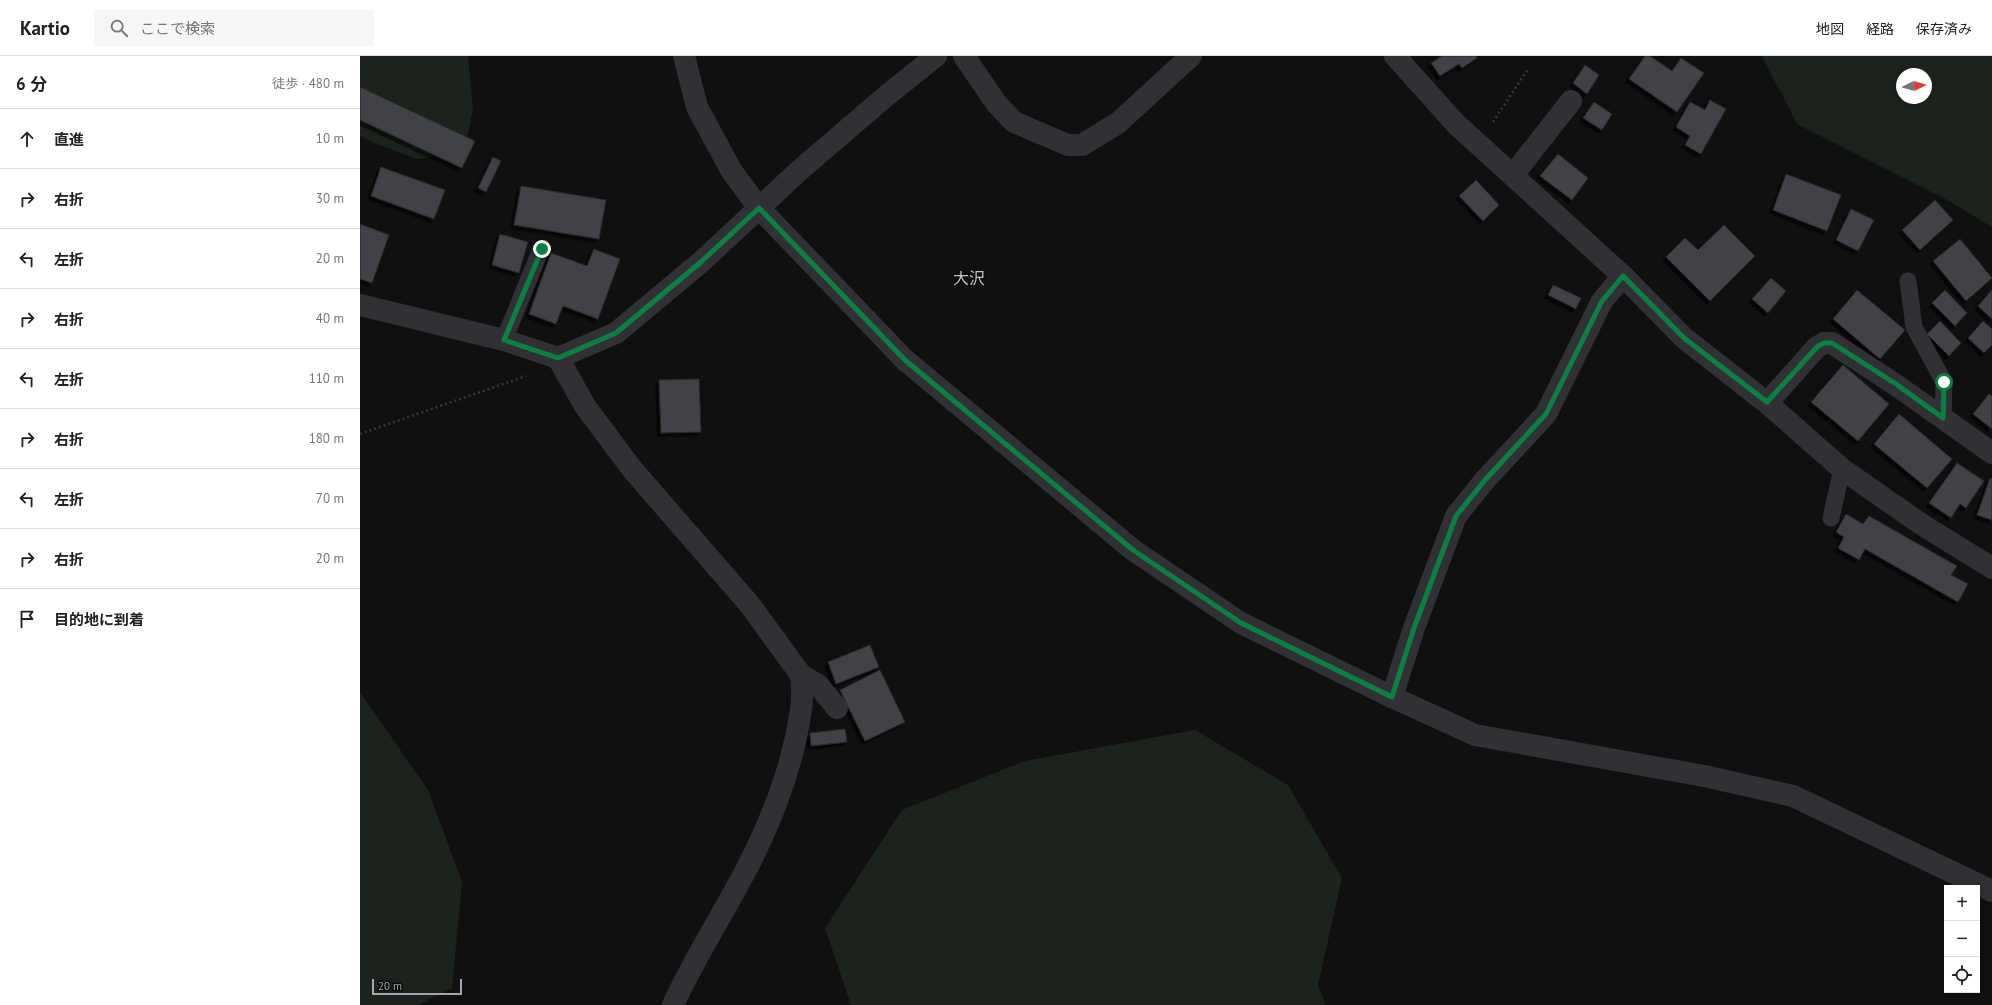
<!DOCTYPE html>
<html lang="ja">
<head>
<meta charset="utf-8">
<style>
  :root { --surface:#fff; --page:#f6f6f6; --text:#202124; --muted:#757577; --line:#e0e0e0 }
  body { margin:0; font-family:"PT Sans","Noto Sans JP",sans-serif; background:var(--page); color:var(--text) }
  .controls { position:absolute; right:12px; bottom:12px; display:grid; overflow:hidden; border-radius:0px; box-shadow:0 2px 6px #0003 }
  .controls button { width:36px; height:36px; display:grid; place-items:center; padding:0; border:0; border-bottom:1px solid var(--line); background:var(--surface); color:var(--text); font:20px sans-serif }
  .compass { position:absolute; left:1536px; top:12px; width:36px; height:36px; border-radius:50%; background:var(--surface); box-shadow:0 2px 6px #0003; rotate:84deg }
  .scale { position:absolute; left:12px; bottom:10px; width:90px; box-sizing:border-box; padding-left:4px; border:2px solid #a2a6b0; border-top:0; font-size:11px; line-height:14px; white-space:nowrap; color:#a2a6b0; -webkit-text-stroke:3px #0b0b0c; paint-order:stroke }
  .stop { position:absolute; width:12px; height:12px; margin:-9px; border:3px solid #0b8043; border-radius:50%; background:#fff }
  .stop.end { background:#0b8043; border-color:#fff; box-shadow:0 1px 4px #0008 }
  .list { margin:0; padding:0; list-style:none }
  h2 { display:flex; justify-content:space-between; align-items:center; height:52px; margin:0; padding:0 16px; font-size:17px }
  h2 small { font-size:13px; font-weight:400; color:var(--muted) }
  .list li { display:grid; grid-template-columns:26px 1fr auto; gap:12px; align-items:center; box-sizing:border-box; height:60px; padding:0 16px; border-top:1px solid var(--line) }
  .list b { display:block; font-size:15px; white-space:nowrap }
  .list em { font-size:13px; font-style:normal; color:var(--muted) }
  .icon { flex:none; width:22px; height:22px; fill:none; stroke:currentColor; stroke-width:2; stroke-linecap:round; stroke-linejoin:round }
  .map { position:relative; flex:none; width:1632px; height:949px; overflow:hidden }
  header { display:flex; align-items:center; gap:24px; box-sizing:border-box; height:56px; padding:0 20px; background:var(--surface); border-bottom:1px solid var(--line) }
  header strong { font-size:19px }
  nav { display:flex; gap:22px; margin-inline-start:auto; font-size:14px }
  .search { width:280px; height:36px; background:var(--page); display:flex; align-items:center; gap:10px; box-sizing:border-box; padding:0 14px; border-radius:0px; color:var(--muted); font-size:15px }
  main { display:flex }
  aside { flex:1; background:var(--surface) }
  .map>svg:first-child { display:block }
</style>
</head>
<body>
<header>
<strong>Kartio</strong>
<div class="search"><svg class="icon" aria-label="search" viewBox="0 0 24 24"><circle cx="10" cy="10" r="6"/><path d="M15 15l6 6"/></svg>ここで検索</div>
<nav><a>地図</a><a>経路</a><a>保存済み</a></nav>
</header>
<main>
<aside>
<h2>6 分<small>徒歩 · 480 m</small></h2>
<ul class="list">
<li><svg class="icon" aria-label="ahead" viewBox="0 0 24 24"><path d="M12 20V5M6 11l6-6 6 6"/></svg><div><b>直進</b></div><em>10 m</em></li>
<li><svg class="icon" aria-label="right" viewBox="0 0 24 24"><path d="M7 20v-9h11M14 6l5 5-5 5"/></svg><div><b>右折</b></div><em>30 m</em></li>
<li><svg class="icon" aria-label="left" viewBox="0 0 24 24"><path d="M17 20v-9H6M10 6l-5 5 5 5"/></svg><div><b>左折</b></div><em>20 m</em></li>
<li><svg class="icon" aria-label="right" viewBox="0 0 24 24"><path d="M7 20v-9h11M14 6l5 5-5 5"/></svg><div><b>右折</b></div><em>40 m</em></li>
<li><svg class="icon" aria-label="left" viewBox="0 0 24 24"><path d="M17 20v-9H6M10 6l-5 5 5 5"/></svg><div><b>左折</b></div><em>110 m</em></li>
<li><svg class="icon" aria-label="right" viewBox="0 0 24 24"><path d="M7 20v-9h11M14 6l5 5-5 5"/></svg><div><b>右折</b></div><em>180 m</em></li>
<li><svg class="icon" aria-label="left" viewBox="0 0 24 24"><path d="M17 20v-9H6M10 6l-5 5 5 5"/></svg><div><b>左折</b></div><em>70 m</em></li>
<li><svg class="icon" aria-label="right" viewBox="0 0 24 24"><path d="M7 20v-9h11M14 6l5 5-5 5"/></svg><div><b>右折</b></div><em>20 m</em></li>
<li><svg class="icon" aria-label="arrive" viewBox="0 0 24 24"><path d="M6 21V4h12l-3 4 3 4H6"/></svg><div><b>目的地に到着</b></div></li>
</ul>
</aside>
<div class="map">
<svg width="1632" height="949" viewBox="0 0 1632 949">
  <defs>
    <filter id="shadow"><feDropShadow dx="-3.5" dy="3.5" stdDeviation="0" flood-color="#0009"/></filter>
  </defs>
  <rect width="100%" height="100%" fill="#101011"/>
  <g fill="#1c231d" fill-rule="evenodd">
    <path d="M 0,0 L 108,0 L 113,52 L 108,79 L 83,100 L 57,103 L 19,89 L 0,80 Z"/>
    <path d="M 1402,0 L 1632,0 L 1632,171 L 1591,146 L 1437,68 ZM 1542,18 L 1566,18 L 1566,42 L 1542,42 Z"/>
    <path d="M 0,636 L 68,734 L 102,826 L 92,932 L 58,949 L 0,949 Z"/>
    <path d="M 835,674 L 928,729 L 982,822 L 958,929 L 966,949 L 491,949 L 465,872 L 542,754 L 665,705 Z"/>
  </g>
  <g fill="#414246" stroke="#2a2a2c" filter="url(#shadow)">
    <path d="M 1082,0 L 1116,0 L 1117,2 L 1102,12 L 1099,8 L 1080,20 L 1071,7 Z"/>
    <path d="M 1285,0 L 1290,0 L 1312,15 L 1321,2 L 1344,17 L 1317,56 L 1269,23 Z"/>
    <path d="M 1225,9 L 1239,19 L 1227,38 L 1213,27 Z"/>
    <path d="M 0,31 L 115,85 L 102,112 L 0,64 Z"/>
    <path d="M 1350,44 L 1366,53 L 1341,98 L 1325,89 L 1330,80 L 1316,71 L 1330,46 L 1345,54 Z"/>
    <path d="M 1234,46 L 1252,58 L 1242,74 L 1223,62 Z"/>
    <path d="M 1198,98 L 1228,122 L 1212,144 L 1180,120 Z"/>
    <path d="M 133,101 L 141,105 L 126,136 L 118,132 Z"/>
    <path d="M 21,111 L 85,134 L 74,163 L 11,140 Z"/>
    <path d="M 1426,118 L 1481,139 L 1467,175 L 1413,154 Z"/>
    <path d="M 1116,124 L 1139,149 L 1123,165 L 1099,140 Z"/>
    <path d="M 161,130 L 246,144 L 239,183 L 154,169 Z"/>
    <path d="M 1575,144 L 1593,164 L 1560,194 L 1542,174 Z"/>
    <path d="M 1491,153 L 1514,164 L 1498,195 L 1476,184 Z"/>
    <path d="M 0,168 L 29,179 L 12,227 L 0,223 Z"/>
    <path d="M 1364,169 L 1395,200 L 1350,245 L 1306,201 L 1325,182 L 1338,194 Z"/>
    <path d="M 140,178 L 168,186 L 159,217 L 132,209 Z"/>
    <path d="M 1600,183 L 1632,222 L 1606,245 L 1573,205 Z"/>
    <path d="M 234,193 L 260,203 L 238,263 L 203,250 L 196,268 L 169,258 L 191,197 L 227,210 Z"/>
    <path d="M 1411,222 L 1426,235 L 1408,257 L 1392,243 Z"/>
    <path d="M 1193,229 L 1221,242 L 1216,253 L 1188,239 Z"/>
    <path d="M 1497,234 L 1545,274 L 1520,303 L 1473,263 Z"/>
    <path d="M 1585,234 L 1607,257 L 1595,270 L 1572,247 Z"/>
    <path d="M 1632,234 L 1632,263 L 1618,250 Z"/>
    <path d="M 1580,265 L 1601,287 L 1589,300 L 1567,278 Z"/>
    <path d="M 1623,265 L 1632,273 L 1632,289 L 1624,297 L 1608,282 Z"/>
    <path d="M 1483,309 L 1529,348 L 1498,385 L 1451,346 Z"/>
    <path d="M 339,323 L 341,376 L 301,377 L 299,324 Z"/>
    <path d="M 1629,338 L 1632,340 L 1632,373 L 1613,358 Z"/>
    <path d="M 1539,358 L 1592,403 L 1567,432 L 1514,388 Z"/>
    <path d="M 1597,407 L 1624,425 L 1606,452 L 1600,448 L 1591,462 L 1569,447 Z"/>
    <path d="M 1630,422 L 1632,423 L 1632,464 L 1617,459 Z"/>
    <path d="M 1486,458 L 1503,468 L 1509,460 L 1597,510 L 1591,519 L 1608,528 L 1598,546 L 1505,493 L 1499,504 L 1478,492 L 1484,481 L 1476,476 Z"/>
    <path d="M 510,589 L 519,611 L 476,628 L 468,606 Z"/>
    <path d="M 520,614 L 545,666 L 505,685 L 480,634 Z"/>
    <path d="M 485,673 L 487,686 L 451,690 L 450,677 Z"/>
  </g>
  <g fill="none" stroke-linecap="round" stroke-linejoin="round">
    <g stroke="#37383c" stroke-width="2.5" stroke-dasharray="2 3" stroke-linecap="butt">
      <path d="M 1133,66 L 1168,13"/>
      <path d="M 0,378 L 166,320"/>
    </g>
    <g stroke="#313135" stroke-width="17">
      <path d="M 1548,225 L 1554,271 L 1584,326 L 1583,362"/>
      <path d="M 144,284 L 181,193"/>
      <path d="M 1471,462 L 1482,413"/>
    </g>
    <g stroke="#313135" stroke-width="22">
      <path d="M 324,0 L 337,51 L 371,114 L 399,152 L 545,304 L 773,494 L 881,567 L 1032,641 L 1115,679 L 1344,720 L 1433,740 L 1632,835"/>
      <path d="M 604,0 L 636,47 L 654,66 L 708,89 L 722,89 L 758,67 L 831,0"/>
      <path d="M 1035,0 L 1096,68 L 1263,220 L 1324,282 L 1407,347 L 1482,413 L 1561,468 L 1632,512"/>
      <path d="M 1153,119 L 1211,45"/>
      <path d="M 0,249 L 144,284 L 198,302 L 256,277 L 341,206 L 441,113 L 525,41 L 576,0"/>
      <path d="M 198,302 L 225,350 L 272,413 L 390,549 L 441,619 L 458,629 L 477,652"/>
      <path d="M 1407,347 L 1457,291 L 1464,287 L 1472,287 L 1536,329 L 1632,397"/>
      <path d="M 1032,641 L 1054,572 L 1096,460 L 1125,424 L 1186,358 L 1242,245 L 1263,220"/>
      <path d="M 313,949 C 337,896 370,848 395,796 C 417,751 434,703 441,653 C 443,642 442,630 441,619"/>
    </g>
  </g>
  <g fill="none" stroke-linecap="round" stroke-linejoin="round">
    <path stroke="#0b8043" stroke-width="5" d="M 182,193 L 144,284 L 198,302 L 256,277 L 341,206 L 399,152 L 545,304 L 773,494 L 881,567 L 1032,641 L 1054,572 L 1096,460 L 1125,424 L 1186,358 L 1242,245 L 1263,220 L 1324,282 L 1407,346 L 1457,291 L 1464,287 L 1472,287 L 1536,328 L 1583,362 L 1584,326"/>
  </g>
  <g text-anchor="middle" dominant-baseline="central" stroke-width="3" stroke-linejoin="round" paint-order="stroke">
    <g font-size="16" fill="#c3c5cc" stroke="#0b0b0c">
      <text x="609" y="222">大沢</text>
    </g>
  </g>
</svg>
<div class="controls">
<button>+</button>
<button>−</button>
<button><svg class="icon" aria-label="locate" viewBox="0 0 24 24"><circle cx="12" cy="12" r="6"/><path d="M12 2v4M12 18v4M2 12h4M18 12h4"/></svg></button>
</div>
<svg class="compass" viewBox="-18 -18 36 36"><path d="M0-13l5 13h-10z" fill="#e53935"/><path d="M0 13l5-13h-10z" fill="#757577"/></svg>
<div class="scale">20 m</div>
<div class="stop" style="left:1584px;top:326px"></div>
<div class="stop end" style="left:182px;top:193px"></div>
</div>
</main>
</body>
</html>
